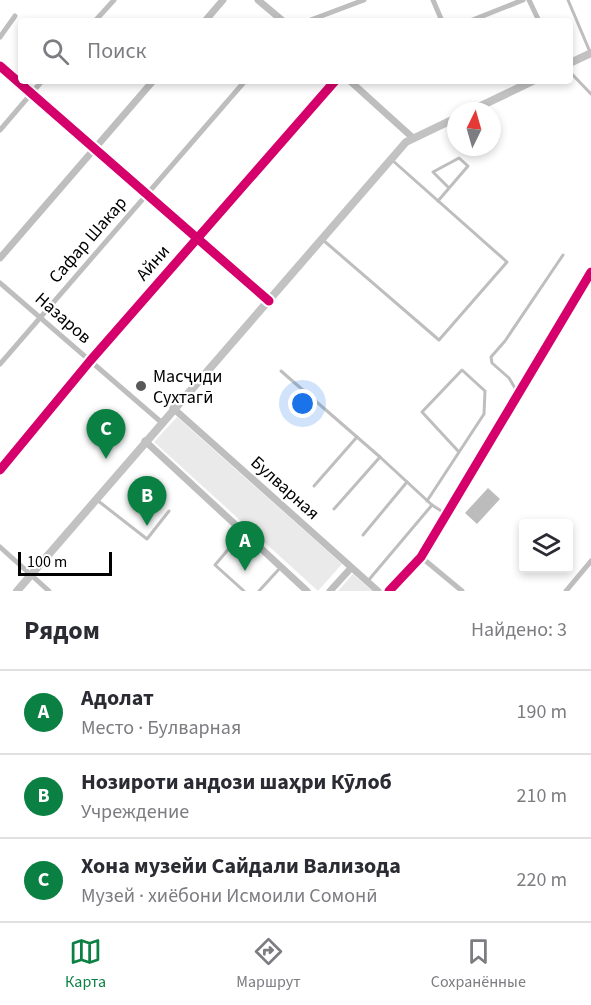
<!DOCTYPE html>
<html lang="ru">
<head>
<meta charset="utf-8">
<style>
  :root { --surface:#fff; --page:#f7f7f7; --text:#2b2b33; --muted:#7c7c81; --line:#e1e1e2; --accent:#0b8043 }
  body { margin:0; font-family:"Source Sans 3",sans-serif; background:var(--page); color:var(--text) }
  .controls { position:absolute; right:18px; bottom:18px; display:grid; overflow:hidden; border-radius:6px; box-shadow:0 3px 9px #0003 }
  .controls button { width:54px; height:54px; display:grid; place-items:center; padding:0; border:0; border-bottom:2px solid var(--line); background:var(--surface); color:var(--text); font:30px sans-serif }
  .compass { position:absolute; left:447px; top:102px; width:54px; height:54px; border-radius:50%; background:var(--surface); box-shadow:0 3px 9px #0003; rotate:5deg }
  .scale { position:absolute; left:18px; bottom:15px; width:94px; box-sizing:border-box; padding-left:6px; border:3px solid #000; border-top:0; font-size:16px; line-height:21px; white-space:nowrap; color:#000; -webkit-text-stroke:4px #fff; paint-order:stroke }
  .you { position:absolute; left:303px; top:404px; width:21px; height:21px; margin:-15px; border:4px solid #fff; border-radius:50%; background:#1a73e8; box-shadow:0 0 0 9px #1a73e833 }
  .badge { display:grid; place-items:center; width:39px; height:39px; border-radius:50%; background:var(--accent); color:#fff; font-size:20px; font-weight:700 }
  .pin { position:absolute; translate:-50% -50px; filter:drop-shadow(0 2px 3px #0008) }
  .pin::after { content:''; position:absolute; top:32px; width:21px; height:18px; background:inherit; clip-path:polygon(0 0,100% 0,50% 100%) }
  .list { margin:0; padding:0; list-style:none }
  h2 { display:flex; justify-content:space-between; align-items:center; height:78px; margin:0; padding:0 24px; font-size:26px }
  h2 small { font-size:20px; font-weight:400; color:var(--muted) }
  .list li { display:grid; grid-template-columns:39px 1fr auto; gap:18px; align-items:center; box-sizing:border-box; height:84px; padding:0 24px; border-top:2px solid var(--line) }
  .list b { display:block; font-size:22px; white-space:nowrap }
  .list p { margin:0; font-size:20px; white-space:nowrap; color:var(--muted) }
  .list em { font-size:20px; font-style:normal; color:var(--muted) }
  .icon { flex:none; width:33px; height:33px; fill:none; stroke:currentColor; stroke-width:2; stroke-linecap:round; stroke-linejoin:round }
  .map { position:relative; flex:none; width:591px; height:591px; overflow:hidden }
  .search { position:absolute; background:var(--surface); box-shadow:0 3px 9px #0003; left:18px; right:18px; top:18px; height:66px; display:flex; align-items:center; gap:15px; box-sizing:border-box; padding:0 21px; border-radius:6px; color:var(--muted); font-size:22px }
  .sheet { height:330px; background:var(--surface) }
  nav { display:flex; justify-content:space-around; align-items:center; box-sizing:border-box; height:84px; border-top:2px solid var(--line); background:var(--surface); font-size:16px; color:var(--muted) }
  nav a { display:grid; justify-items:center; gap:3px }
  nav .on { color:var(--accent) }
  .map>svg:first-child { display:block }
</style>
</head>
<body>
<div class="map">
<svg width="591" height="591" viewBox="0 0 591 591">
  <rect width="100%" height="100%" fill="#fff"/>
  <g fill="#eaeaea">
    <path d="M 177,417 L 342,564 L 318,591 L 154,442 Z"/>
    <path d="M 353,574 L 372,591 L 338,591 Z"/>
  </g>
  <path fill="#bcbcbc" d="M 488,488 L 500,499 L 477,524 L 465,513 Z"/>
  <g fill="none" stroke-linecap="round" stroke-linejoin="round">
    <g stroke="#bebebe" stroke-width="3">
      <path d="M 568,0 L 590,52"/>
      <path d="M 570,72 L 591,94"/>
      <path d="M 438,201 L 468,166 L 459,158 L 433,172 L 449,188"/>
      <path d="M 323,240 L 439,340 L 507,262 L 392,160"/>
      <path d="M 281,371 L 380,457"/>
      <path d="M 518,393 L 509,378 L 492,363 L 491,357 L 505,341 L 563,255"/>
      <path d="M 314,486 L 357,437"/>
      <path d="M 97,500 L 147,539 L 169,511"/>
      <path d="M 427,501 L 484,414 L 485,391 L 462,370 L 422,412 L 459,452"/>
      <path d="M 334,509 L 380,457 L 432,505 L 446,514"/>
      <path d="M 243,532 L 215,565 L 244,591"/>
      <path d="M 363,535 L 407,482"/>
      <path d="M 367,582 L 432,505"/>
      <path d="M 259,591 L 280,568"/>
    </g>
    <g stroke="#bebebe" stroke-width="5">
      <path d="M 433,0 L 442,21"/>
      <path d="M 529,0 L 539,21"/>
      <path d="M 95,21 L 114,0"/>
      <path d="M 308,21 L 364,0"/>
      <path d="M 470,21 L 523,0"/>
      <path d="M 0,37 L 15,16"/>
      <path d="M 0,66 L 269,301"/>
      <path d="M 0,130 L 42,81"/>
      <path d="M 0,283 L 161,422"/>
      <path d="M 0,364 L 245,81"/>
      <path d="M 0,470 L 90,361 L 335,81"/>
      <path d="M 0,547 L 49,591"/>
      <path d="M 421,557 L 462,591"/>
      <path d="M 389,591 L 421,557 L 591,272"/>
      <path d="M 566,591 L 591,561"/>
    </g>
    <g stroke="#bebebe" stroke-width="7">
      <path d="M 258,0 L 283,21"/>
      <path d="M 205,21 L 223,0"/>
      <path d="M 350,81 L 413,138"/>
      <path d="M 0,258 L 153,81"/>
      <path d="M 173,408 L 378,591"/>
      <path d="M 145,441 L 307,591"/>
      <path d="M 330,591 L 351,568"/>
    </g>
    <g stroke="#c2c2c2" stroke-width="8">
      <path d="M 570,63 L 591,53"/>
      <path d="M 470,111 L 533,81"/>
      <path d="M 17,591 L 406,142 L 456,118"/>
    </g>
    <defs>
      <g id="cycleway">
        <path d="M 0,66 L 269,301"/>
        <path d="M 0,470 L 90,361 L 335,81"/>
        <path d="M 389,591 L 421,557 L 591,272"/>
      </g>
    </defs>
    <use href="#cycleway" stroke="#fff" stroke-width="13"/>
    <use href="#cycleway" stroke="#d6006c" stroke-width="9"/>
  </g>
  <circle fill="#595959" stroke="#fff" stroke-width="2" cx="141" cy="386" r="6"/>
  <g text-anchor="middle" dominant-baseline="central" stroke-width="4.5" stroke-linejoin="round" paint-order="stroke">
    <g font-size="18" fill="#000" stroke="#fff">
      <text transform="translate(88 240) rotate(-49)">Сафар Шакар</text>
      <text transform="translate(153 263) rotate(-49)">Айни</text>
      <text transform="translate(63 318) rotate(41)">Назаров</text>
      <text transform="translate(285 488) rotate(42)">Булварная</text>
    </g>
    <g font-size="18" fill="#000" stroke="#fff" text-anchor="start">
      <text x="153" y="376">Масҷиди<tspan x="153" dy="21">Сухтагӣ</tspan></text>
    </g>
  </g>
</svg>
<div class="controls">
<button><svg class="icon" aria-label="layers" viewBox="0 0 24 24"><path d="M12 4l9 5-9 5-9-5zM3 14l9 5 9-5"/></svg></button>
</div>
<svg class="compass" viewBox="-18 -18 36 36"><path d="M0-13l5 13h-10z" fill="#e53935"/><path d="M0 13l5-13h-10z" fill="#7c7c81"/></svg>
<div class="scale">100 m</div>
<div class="you"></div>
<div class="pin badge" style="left:245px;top:571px">A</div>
<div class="pin badge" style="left:147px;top:526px">B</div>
<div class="pin badge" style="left:106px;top:459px">C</div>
<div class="search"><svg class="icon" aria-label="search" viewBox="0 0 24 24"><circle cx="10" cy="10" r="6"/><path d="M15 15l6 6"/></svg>Поиск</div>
</div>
<section class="sheet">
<h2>Рядом<small>Найдено: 3</small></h2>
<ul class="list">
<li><span class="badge">A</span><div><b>Адолат</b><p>Место · Булварная</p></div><em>190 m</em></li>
<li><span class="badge">B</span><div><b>Нозироти андози шаҳри Кӯлоб</b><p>Учреждение</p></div><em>210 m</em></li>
<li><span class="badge">C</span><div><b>Хона музейи Сайдали Вализода</b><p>Музей · хиёбони Исмоили Сомонӣ</p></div><em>220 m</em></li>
</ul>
</section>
<nav>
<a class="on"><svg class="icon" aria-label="map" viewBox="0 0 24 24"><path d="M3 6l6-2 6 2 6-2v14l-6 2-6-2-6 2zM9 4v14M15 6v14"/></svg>Карта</a>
<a><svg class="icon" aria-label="directions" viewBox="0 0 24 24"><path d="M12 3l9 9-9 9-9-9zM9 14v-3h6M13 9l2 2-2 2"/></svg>Маршрут</a>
<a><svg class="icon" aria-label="saved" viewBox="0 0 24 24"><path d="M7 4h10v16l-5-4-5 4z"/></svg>Сохранённые</a>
</nav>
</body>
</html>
